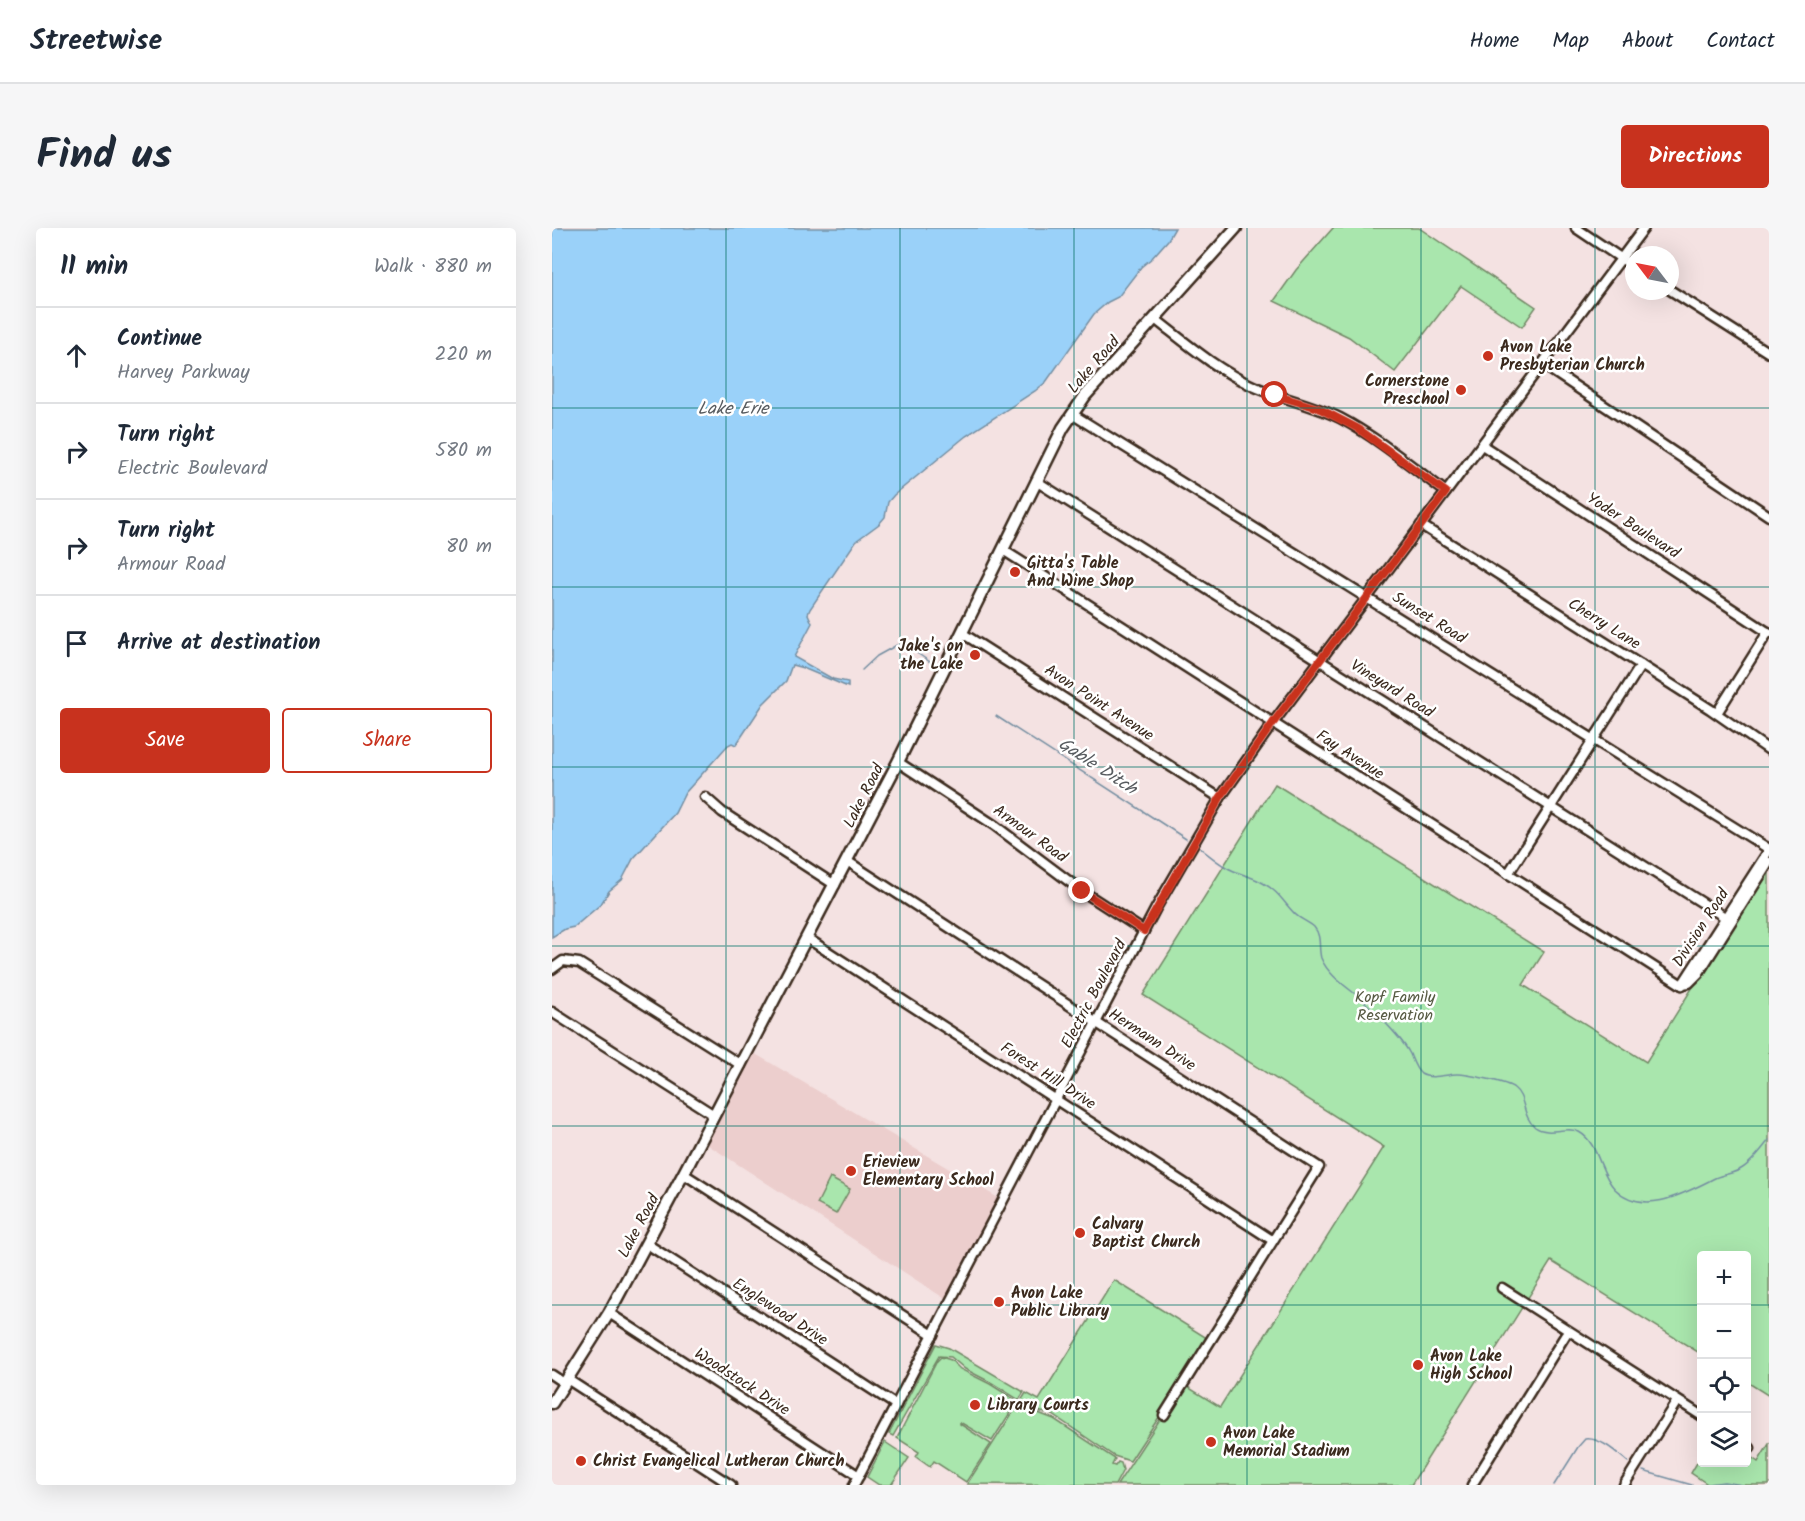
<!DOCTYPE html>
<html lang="en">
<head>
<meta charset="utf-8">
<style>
  :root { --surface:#fff; --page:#f6f6f7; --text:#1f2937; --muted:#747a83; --line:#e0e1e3; --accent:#c8321e }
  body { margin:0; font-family:Kalam,sans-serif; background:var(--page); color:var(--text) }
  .controls { position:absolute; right:18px; bottom:18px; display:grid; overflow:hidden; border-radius:6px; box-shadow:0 6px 24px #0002 }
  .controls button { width:54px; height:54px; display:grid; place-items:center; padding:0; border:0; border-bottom:2px solid var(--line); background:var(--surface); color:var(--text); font:30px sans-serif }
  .compass { position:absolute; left:1073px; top:18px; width:54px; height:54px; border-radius:50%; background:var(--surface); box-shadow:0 6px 24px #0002; rotate:302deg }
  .stop { position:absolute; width:18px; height:18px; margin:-14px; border:4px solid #c8321e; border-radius:50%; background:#fff }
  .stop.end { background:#c8321e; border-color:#fff; box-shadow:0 2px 6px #0008 }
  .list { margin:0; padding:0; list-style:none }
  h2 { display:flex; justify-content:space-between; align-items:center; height:78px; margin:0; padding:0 24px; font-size:26px }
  h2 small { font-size:20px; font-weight:400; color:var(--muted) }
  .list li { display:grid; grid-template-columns:39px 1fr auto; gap:18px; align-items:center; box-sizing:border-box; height:96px; padding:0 24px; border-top:2px solid var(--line) }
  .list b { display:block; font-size:22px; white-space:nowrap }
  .list p { margin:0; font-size:20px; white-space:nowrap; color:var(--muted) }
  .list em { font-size:20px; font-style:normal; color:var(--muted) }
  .actions { display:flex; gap:12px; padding:18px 24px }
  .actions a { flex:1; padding:14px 0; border:2px solid var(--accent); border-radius:6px; text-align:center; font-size:21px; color:var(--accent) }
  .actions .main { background:var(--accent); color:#fff }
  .icon { flex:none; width:33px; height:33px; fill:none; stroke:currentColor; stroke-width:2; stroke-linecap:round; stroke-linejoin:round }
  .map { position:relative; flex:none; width:1217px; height:1257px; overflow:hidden; border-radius:6px }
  header { display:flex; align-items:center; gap:36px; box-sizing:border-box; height:84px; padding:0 30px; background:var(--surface); border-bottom:2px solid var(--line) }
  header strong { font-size:28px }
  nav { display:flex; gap:33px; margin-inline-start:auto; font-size:21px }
  .intro { display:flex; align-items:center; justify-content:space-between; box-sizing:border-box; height:144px; padding:0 36px }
  h1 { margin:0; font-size:42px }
  .button { padding:15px 27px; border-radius:6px; background:var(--accent); color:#fff; font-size:21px; font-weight:700 }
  main { display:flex; gap:36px; padding:0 36px }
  aside { flex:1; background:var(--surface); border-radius:6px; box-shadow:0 6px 24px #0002 }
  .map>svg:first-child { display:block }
</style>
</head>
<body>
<header>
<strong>Streetwise</strong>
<nav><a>Home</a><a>Map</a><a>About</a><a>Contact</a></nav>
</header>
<div class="intro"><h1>Find us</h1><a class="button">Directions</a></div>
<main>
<aside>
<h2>11 min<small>Walk · 880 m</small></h2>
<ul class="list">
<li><svg class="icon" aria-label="ahead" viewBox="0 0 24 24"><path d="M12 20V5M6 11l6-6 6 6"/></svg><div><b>Continue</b><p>Harvey Parkway</p></div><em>220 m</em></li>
<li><svg class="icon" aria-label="right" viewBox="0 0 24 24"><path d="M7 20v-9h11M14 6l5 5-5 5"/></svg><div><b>Turn right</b><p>Electric Boulevard</p></div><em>580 m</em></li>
<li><svg class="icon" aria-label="right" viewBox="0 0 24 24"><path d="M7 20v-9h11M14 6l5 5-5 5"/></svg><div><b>Turn right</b><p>Armour Road</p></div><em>80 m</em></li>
<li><svg class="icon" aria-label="arrive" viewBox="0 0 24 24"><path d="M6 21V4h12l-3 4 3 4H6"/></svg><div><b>Arrive at destination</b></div></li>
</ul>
<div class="actions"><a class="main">Save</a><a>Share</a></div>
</aside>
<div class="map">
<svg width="1217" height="1257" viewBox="0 0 1217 1257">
  <rect width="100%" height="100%" fill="#f4e2e2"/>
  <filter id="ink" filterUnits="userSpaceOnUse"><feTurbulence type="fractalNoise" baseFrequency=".0167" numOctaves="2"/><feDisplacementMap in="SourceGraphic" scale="12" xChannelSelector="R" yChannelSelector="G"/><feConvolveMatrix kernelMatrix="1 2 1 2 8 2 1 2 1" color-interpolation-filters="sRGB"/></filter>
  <g filter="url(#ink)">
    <path fill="#eccecd" d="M 200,824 L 448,971 L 395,1072 L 153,915 Z"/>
    <g fill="#a9e6ad" stroke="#728866" stroke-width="1.5">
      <path d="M 781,0 L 867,0 L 984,79 L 970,99 L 909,58 L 843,144 L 797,109 L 722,73 L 744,42 Z"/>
      <path d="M 723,556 L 992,724 L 971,757 L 1094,834 L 1217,637 L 1217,1168 L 1195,1154 L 1194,1028 L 1150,1028 L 1149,1126 L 999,1033 L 859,1257 L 565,1257 L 631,1156 L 668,1179 L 832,919 L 591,767 Z"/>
      <path d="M 278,950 L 298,961 L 284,986 L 265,976 Z"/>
      <path d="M 562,1052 L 658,1112 L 578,1233 L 562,1228 L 501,1187 L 482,1182 L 469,1173 L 474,1165 L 487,1172 Z"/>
      <path d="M 384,1116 L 397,1120 L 472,1164 L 467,1172 L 440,1155 L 413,1141 L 399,1129 L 387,1128 L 341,1208 L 337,1206 Z"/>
      <path d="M 389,1129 L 399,1132 L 408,1141 L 438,1156 L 465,1173 L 463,1174 L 463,1177 L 440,1213 L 408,1194 L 408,1196 L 439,1216 L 414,1254 L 382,1233 L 378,1239 L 364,1229 L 367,1224 L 345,1210 L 385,1133 Z"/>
      <path d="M 468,1175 L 481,1183 L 502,1191 L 563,1231 L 560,1237 L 563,1238 L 566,1234 L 569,1235 L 571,1242 L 563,1257 L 415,1256 L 463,1181 L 467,1183 L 468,1181 L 465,1178 Z"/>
      <path d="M 333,1214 L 357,1230 L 339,1257 L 327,1257 L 315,1249 Z"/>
      <path d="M 1217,1216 L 1217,1257 L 1157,1257 L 1139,1245 L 1149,1228 L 1150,1234 L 1194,1234 L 1195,1226 L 1206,1234 Z"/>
    </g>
    <path fill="#9ad1f9" stroke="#748ea1" stroke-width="1.5" d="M 0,0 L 623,0 L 616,12 L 600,30 L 589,39 L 566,69 L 556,74 L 542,86 L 494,154 L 483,163 L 414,208 L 342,267 L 336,274 L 333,289 L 327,296 L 304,313 L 258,381 L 256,386 L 260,395 L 242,429 L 281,451 L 296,454 L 296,459 L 251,440 L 240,437 L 234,453 L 211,476 L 184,517 L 180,515 L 176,517 L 133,565 L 123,585 L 81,631 L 70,652 L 57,663 L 49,676 L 22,699 L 13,701 L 0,709 Z"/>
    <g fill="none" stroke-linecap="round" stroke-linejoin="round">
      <g stroke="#748ea1" stroke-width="1.5">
        <path d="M 310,442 L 325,428 L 345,417 L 362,423 L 384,438"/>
        <path d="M 444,488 L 634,611"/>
        <path d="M 648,620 C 656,626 665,634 674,639 C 685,646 700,648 711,655 C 726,663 732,675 743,686 C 749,692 757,694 762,699 C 770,708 766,720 769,730 C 778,752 805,764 820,781 C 833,795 849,809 858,826 C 861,833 863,841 869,846 C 879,852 895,846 905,846 C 915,846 955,854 962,860 C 974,869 970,889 983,899 C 998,909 1013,897 1027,904 C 1047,915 1047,945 1063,961 C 1092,989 1133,965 1163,950 C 1171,946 1181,946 1189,941 C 1200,935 1209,922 1217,912"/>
        <path d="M 1091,1243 L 1140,1257"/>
        <path d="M 1002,1257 L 1026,1219 L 1033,1211 C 1048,1209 1064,1224 1076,1234"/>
        <path d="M 1149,1257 L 1172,1254 L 1191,1257"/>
      </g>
      <defs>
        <g id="minor">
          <path d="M 1024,0 L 1082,39"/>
          <path d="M 1118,62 L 1217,125"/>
          <path d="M 603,91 C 634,115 665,142 701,158 C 730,171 760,176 788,190 C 826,210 860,239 894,264"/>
          <path d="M 990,136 L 1217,288"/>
          <path d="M 520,186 L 1217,621"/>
          <path d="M 930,217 L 1217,405"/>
          <path d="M 484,253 L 1179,693"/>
          <path d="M 869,297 L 1158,481 L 1217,522"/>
          <path d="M 451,322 L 1130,757"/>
          <path d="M 410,405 L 668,570"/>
          <path d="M 1165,485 L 1216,404"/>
          <path d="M 346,534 L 442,597 L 530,663 L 592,703"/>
          <path d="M 153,569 L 170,584 L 283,657"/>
          <path d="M 295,633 L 767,939 L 612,1187"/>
          <path d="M 956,646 L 1089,437"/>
          <path d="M 255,710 L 720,1012"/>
          <path d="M 0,741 L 11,733 L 27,735 L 189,837"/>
          <path d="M 1130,756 L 1137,755 L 1146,746 L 1217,634"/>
          <path d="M 1130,757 L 1217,622"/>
          <path d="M 0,784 L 162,887"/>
          <path d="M 132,946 L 381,1107"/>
          <path d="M 95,1016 L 344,1177"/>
          <path d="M 950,1060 L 1150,1188"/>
          <path d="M 57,1085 L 307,1248"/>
          <path d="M 0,1147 L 12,1155"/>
          <path d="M 15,1151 L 179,1257"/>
          <path d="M 1194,1217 L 1198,1220"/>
          <path d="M 302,1257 L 604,680 L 668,570 L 721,495 L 1092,0"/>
          <path d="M 920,1257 L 1016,1103"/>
          <path d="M 1072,1257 L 1125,1173"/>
        </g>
        <path id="major" d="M 0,1175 L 57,1085 L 134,941 L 346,534 L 511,200 L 533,168 L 684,0"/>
      </defs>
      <use href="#minor" stroke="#3b2a1e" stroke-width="13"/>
      <use href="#major" stroke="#3b2a1e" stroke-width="15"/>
      <use href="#minor" stroke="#fff" stroke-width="8"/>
      <use href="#major" stroke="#fff" stroke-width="10"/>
    </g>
  </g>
  <g fill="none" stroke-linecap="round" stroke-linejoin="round" filter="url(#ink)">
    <path stroke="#c8321e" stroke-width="8" d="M 530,663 L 592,703 L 668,570 L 721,495 L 894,264 L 805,200 L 766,180 L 723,167"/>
  </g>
  <path fill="none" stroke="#0f766e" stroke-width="1.5" stroke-opacity="0.55" d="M 174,0 L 174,1257M 348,0 L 348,1257M 522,0 L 522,1257M 695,0 L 695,1257M 869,0 L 869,1257M 1043,0 L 1043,1257M 0,180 L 1217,180M 0,359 L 1217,359M 0,539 L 1217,539M 0,718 L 1217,718M 0,898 L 1217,898M 0,1077 L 1150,1077M 1194,1077 L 1217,1077"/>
  <g fill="#c8321e" stroke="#fff" stroke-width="2">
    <circle cx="936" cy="128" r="6"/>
    <circle cx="909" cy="162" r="6"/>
    <circle cx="463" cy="344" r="6"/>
    <circle cx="423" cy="427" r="6"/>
    <circle cx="299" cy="943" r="6"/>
    <circle cx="528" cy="1005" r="6"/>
    <circle cx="447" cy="1074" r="6"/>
    <circle cx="866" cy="1137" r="6"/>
    <circle cx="423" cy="1177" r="6"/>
    <circle cx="659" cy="1214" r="6"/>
    <circle cx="29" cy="1233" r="6"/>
  </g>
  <g text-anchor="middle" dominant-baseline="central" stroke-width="5" stroke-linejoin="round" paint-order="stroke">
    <g font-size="16" font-weight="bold" fill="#3b2a1e" stroke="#fff" text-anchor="start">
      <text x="948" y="119">Avon Lake<tspan x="948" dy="18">Presbyterian Church</tspan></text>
      <text x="897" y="153" text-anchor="end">Cornerstone<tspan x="897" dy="18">Preschool</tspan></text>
      <text x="475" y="335">Gitta's Table<tspan x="475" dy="18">And Wine Shop</tspan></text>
      <text x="411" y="418" text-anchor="end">Jake's on<tspan x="411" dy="18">the Lake</tspan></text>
      <text x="311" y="934">Erieview<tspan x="311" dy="18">Elementary School</tspan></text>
      <text x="540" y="996">Calvary<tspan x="540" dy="18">Baptist Church</tspan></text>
      <text x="459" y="1065">Avon Lake<tspan x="459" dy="18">Public Library</tspan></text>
      <text x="878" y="1128">Avon Lake<tspan x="878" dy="18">High School</tspan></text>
      <text x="435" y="1177">Library Courts</text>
      <text x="671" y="1205">Avon Lake<tspan x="671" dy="18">Memorial Stadium</tspan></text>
      <text x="41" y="1233">Christ Evangelical Lutheran Church</text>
    </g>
    <g font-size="16" fill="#3b2a1e" stroke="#fff">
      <text transform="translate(542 137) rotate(-49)">Lake Road</text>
      <text transform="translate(1081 298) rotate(33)">Yoder Boulevard</text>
      <text transform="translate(877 390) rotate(32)">Sunset Road</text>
      <text transform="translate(1052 396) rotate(32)">Cherry Lane</text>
      <text transform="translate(840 461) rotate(32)">Vineyard Road</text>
      <text transform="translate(547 475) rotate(33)">Avon Point Avenue</text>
      <text transform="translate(798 527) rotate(33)">Fay Avenue</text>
      <text transform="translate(312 568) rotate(-63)">Lake Road</text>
      <text transform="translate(478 606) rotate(36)">Armour Road</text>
      <text transform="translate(1149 700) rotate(-57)">Division Road</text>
      <text transform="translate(542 766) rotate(-62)">Electric Boulevard</text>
      <text transform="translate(600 812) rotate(33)">Hermann Drive</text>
      <text transform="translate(496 848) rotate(33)">Forest Hill Drive</text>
      <text transform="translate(87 998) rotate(-62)">Lake Road</text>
      <text transform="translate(228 1084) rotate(33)">Englewood Drive</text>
      <text transform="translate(190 1154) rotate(33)">Woodstock Drive</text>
    </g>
    <g font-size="16" fill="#565942" stroke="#fff">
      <text x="843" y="769">Kopf Family<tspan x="843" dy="18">Reservation</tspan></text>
    </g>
    <g font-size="18" font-style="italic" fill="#585c60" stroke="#fff">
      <text x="181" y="181">Lake Erie</text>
      <text transform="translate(545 539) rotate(33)">Gable Ditch</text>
    </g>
  </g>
</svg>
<div class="controls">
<button>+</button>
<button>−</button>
<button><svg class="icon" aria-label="locate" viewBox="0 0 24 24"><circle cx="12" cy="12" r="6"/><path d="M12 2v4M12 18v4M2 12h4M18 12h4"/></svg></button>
<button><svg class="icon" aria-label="layers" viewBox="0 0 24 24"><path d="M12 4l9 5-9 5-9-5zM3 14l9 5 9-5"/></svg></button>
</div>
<svg class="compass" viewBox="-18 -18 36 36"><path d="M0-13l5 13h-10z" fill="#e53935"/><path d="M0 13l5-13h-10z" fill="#747a83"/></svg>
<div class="stop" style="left:723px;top:167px"></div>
<div class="stop end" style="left:530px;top:663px"></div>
</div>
</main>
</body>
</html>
